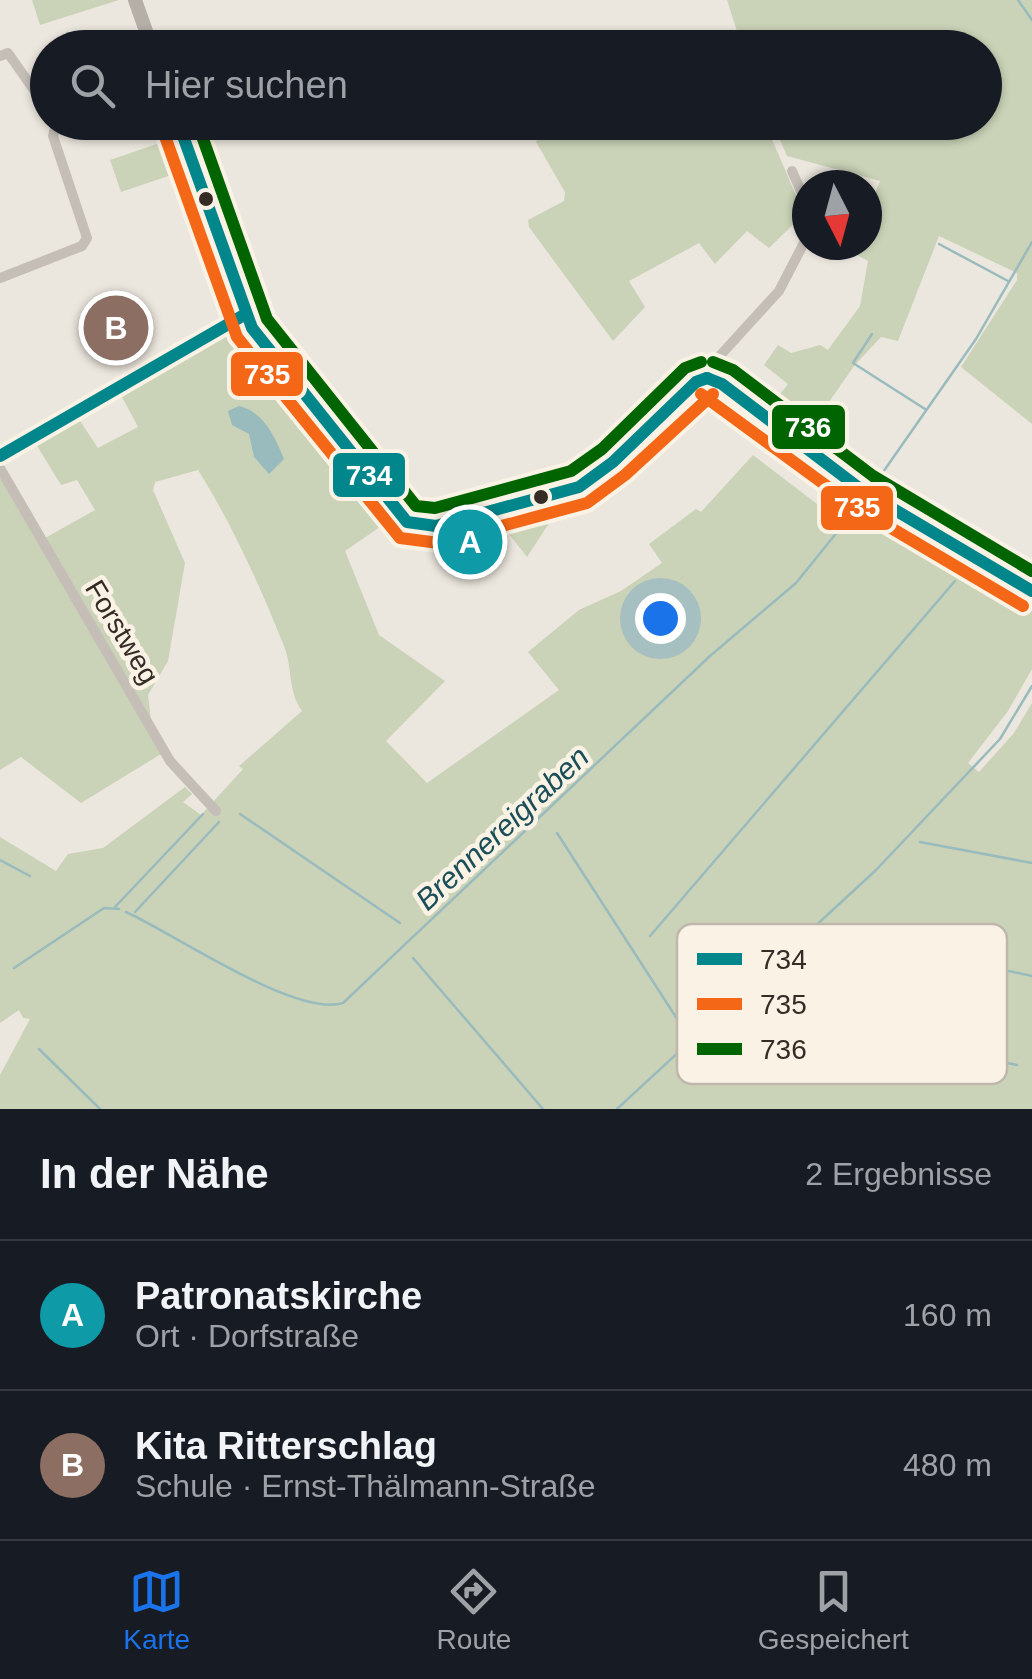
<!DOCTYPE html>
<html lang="de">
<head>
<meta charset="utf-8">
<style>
  :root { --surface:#171b24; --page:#242831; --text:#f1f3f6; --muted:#9ea1a6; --line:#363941; --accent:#1a73e8 }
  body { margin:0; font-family:Arial,sans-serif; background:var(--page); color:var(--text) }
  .compass { position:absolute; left:792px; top:170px; width:90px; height:90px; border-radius:50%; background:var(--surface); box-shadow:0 2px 8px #0004; rotate:174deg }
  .you { position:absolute; left:660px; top:618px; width:35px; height:35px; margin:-25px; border:8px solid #fff; border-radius:50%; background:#1a73e8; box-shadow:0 0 0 15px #1a73e833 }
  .badge { display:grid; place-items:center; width:65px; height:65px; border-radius:50%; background:var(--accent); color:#fff; font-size:32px; font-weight:700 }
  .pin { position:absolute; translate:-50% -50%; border:5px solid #fff; box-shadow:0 2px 10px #0006 }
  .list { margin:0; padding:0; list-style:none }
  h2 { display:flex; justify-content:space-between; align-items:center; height:130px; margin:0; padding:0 40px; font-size:42px }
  h2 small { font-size:32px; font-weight:400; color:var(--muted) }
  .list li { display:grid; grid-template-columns:65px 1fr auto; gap:30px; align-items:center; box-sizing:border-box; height:150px; padding:0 40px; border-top:2px solid var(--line) }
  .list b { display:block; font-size:38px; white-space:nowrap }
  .list p { margin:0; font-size:32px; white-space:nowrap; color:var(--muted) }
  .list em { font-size:32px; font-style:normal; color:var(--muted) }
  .icon { flex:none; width:55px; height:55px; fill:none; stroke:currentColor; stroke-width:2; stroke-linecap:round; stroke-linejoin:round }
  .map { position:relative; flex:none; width:1032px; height:1109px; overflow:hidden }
  .search { position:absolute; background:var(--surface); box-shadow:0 2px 8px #0004; left:30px; right:30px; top:30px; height:110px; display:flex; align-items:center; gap:25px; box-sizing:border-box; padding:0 35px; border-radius:55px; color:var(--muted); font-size:38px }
  .sheet { height:430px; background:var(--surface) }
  nav { display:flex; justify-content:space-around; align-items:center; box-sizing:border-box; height:140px; border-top:2px solid var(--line); background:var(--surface); font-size:28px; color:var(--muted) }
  nav a { display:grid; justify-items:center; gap:5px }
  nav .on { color:var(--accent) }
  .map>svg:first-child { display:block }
</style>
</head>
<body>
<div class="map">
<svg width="1032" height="1109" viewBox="0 0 1032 1109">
  <rect width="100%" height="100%" fill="#ece7de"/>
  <g fill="#cad2b7">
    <path d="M 32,0 L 119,0 L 40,25 Z"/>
    <path d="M 727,0 L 1032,0 L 1032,424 L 961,367 L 1017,280 L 1017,273 L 939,236 L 898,341 L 881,337 L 854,366 L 804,438 L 767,411 L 788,384 L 764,365 L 778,345 L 791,353 L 820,345 L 828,350 L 860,306 L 868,261 L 852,252 L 855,245 L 867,245 L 867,214 L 880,181 L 787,156 L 773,123 L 984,122 L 984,48 L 742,47 Z"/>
    <path d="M 566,122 L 765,123 L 804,214 L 769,248 L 747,231 L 715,264 L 699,243 L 629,281 L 645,307 L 613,341 L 529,227 L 528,220 L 564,201 L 565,192 L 536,142 L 541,134 Z"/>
    <path d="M 174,138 L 186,170 L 121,192 L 110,160 Z"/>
    <path d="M 238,325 L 390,520 L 345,551 L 379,635 L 445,681 L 386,741 L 427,783 L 559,690 L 528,652 L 579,610 L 621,591 L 662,563 L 649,544 L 696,509 L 701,512 L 753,455 L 834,517 L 867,512 L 1032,610 L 1032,669 L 1008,711 L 968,763 L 979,772 L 1014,733 L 1032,703 L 1032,1109 L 0,1109 L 0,1075 L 30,1019 L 23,1018 L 19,1010 L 0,1023 L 0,837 L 56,871 L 68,854 L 103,848 L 185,787 L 192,794 L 183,802 L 201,815 L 243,769 L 239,766 L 302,711 C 287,689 293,669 284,646 C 260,586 232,524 198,470 L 155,482 L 153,490 L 185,563 L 168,661 L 148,695 L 153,737 L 161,754 L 81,803 L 21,757 L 0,770 L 0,474 L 38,542 L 95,510 L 77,480 L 61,485 L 36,444 L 78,418 L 98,448 L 138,427 L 120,393 Z"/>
    <path d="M 557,504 L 559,508 L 527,557 L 498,520 Z"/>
  </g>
  <path fill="#99bbbe" d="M 239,406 C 264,412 275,437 284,459 L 269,474 L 254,457 L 249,434 L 232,425 L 228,411 Z"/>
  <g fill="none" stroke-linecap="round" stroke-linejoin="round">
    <g stroke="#99bbbe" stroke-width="2.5">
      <path d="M 1018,0 L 1032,20"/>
      <path d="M 939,244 L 1008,281"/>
      <path d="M 872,334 L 853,363 L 925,409"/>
      <path d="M 881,475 L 976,339 L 1032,242"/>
      <path d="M 240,814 L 400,923"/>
      <path d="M 557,833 L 683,1028"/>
      <path d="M 920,842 L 1032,863"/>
      <path d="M 0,860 L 30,876"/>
      <path d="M 115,907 L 203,814"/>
      <path d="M 126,912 C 173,933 296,1018 343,1003 L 710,656 L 796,583 L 855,510"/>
      <path d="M 135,912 L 219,822"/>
      <path d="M 831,933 L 1032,976"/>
      <path d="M 650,936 L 955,581"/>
      <path d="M 413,958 L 543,1109"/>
      <path d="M 14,968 L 104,908 L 119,909"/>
      <path d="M 744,1009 L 1017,1065"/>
      <path d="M 39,1049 L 100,1109"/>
      <path d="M 617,1109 L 876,870 L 1000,739 L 1032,686"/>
    </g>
    <g stroke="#c4beb7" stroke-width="10">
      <path d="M 0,56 L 8,53 L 48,110"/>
      <path d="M 55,122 L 73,122"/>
      <path d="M 792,171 L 807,205"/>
      <path d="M 0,278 L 82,246 L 87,238 L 53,136 L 56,124"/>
      <path d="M 707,378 L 716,360 L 779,291 L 807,237"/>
      <path d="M 0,468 L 170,761 L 216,811"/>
    </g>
    <g stroke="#b5afa8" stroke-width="14">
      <path d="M 135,0 L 152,48"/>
      <path d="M 178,122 L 252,328 L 407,522 L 436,526 L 579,487 L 613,462 L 696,382 L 712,378 L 863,491 L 1032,591"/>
      <path d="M 0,456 L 244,315"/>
    </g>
    <defs>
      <g id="bus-1">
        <path d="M 178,122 L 252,328 L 407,522 L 436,526 L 579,487 L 613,462 L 696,382 L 707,378"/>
        <path d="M 707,378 L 722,384 L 863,491 L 1032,591"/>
        <path d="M 0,456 L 244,315"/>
      </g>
      <g id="bus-2">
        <path d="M 162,128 L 237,337 L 400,538 L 439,543 L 587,503 L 625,475 L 713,394"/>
        <path d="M 701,394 L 854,506 L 1023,606"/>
      </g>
      <g id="bus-3">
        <path d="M 197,122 L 267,319 L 416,506 L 435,508 L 571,471 L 602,449 L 685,368 L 701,362"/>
        <path d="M 713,362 L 733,370 L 873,476 L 1032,571"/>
      </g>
    </defs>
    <use href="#bus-1" stroke="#faf2e4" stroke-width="20"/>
    <use href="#bus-2" stroke="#faf2e4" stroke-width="20"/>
    <use href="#bus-3" stroke="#faf2e4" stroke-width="20"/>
    <use href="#bus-1" stroke="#00868b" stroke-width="12"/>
    <use href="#bus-2" stroke="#f46717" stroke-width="12"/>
    <use href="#bus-3" stroke="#006400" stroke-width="12"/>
  </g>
  <g fill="#352c26" stroke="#faf2e4" stroke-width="4">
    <circle cx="206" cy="199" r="9"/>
    <circle cx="541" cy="497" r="9"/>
  </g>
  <g text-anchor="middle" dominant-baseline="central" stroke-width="9" stroke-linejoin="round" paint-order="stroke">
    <g font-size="28" fill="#352c26" stroke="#faf2e4">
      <text transform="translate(122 632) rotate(59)">Forstweg</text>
    </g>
    <g font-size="30" font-style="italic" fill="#1a4e58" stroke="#faf2e4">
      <text transform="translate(502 828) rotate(-43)">Brennereigraben</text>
    </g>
  </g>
  <rect x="677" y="924" width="330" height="160" rx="15" fill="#faf2e4" stroke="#bfb7ab" stroke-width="2.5"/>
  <rect x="697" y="953" width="45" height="12" fill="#00868b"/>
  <rect x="697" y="998" width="45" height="12" fill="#f46717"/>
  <rect x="697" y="1043" width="45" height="12" fill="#006400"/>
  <g font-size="28" fill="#352c26">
    <text x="760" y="969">734</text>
    <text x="760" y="1014">735</text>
    <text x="760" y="1059">736</text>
  </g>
  <g stroke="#faf2e4" stroke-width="4">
    <rect x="229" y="350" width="76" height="48" rx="10" fill="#f46717"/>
    <rect x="770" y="403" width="77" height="48" rx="10" fill="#006400"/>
    <rect x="331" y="451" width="76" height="48" rx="10" fill="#00868b"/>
    <rect x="819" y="484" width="76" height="48" rx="10" fill="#f46717"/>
  </g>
  <g font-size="28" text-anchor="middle" font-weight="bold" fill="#fff">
    <text x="267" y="384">735</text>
    <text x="808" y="437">736</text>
    <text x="369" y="485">734</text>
    <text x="857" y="517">735</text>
  </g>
</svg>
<svg class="compass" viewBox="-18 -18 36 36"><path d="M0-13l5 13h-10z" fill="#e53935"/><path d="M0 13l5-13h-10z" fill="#9ea1a6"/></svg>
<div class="you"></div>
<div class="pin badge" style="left:470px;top:542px;background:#0f9aa8">A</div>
<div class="pin badge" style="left:116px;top:328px;background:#8d6e63">B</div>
<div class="search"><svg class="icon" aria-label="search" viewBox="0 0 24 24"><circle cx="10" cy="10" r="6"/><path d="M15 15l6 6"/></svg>Hier suchen</div>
</div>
<section class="sheet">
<h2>In der Nähe<small>2 Ergebnisse</small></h2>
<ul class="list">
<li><span class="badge" style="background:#0f9aa8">A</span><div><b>Patronatskirche</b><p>Ort · Dorfstraße</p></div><em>160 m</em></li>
<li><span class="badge" style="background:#8d6e63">B</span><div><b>Kita Ritterschlag</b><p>Schule · Ernst-Thälmann-Straße</p></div><em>480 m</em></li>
</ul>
</section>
<nav>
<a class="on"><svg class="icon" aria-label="map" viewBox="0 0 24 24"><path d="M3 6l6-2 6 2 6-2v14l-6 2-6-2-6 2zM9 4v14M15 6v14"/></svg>Karte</a>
<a><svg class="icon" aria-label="directions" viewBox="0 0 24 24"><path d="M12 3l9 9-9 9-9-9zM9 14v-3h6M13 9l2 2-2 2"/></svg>Route</a>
<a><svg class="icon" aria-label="saved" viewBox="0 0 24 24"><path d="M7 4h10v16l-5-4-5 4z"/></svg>Gespeichert</a>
</nav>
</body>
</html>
